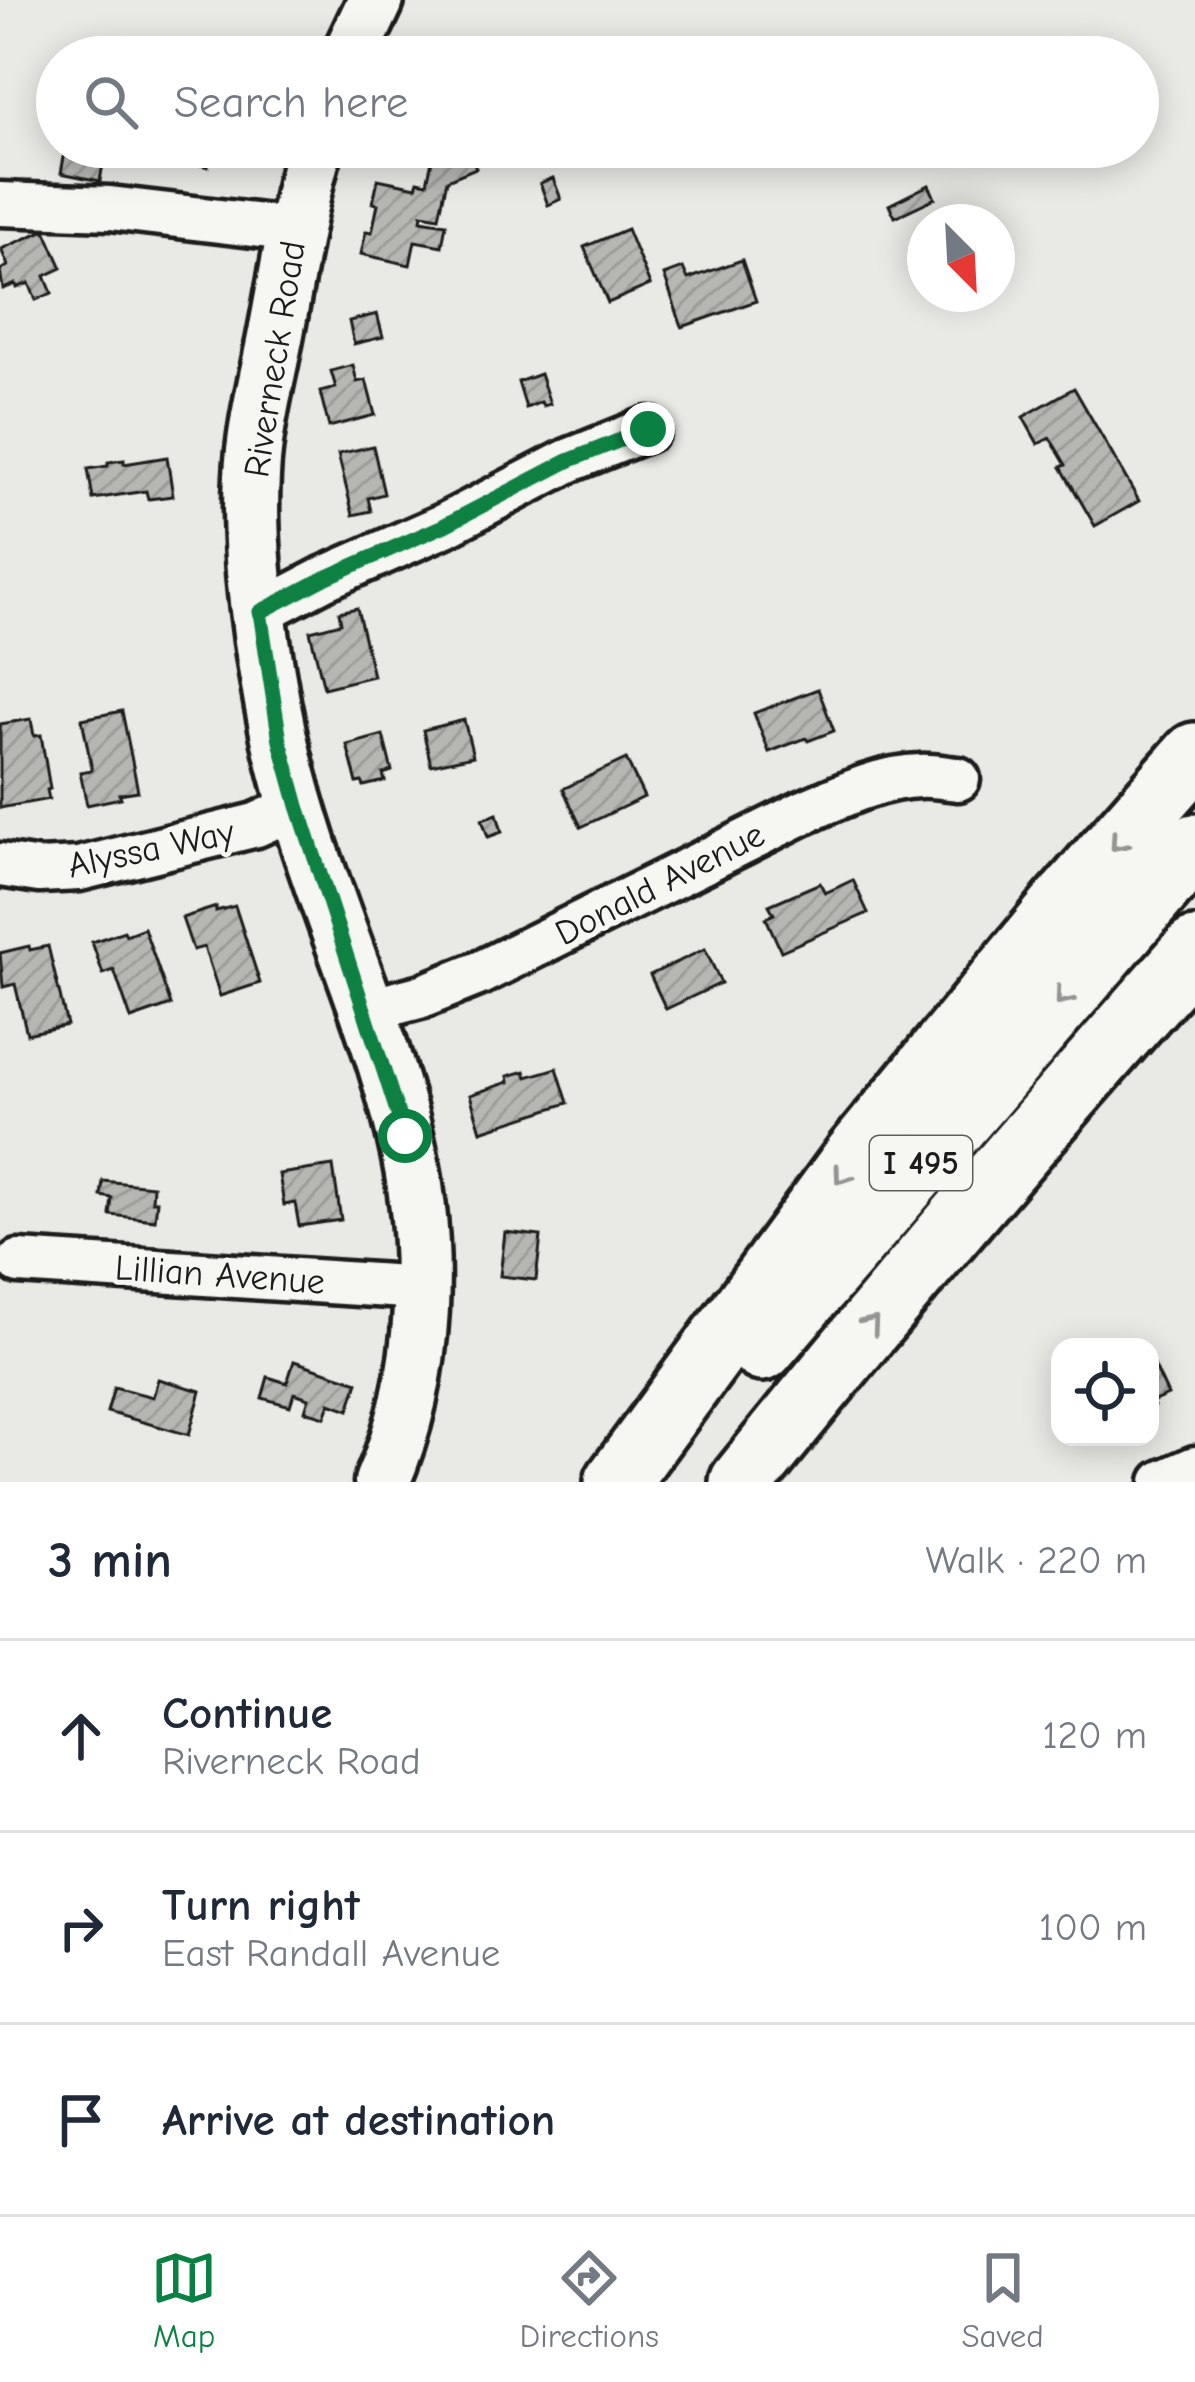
<!DOCTYPE html>
<html lang="en">
<head>
<meta charset="utf-8">
<style>
  :root { --surface:#fff; --page:#f2f2f3; --text:#1f2937; --muted:#747a83; --line:#e0e1e3; --accent:#0b8043 }
  body { margin:0; font-family:"Comic Neue",sans-serif; background:var(--page); color:var(--text) }
  .controls { position:absolute; right:36px; bottom:36px; display:grid; overflow:hidden; border-radius:24px; box-shadow:0 6px 30px #0003 }
  .controls button { width:108px; height:108px; display:grid; place-items:center; padding:0; border:0; border-bottom:3px solid var(--line); background:var(--surface); color:var(--text); font:60px sans-serif }
  .compass { position:absolute; left:907px; top:204px; width:108px; height:108px; border-radius:50%; background:var(--surface); box-shadow:0 6px 30px #0003; rotate:156deg }
  .stop { position:absolute; width:36px; height:36px; margin:-27px; border:9px solid #0b8043; border-radius:50%; background:#fff }
  .stop.end { background:#0b8043; border-color:#fff; box-shadow:0 3px 12px #0008 }
  .list { margin:0; padding:0; list-style:none }
  h2 { display:flex; justify-content:space-between; align-items:center; height:156px; margin:0; padding:0 48px; font-size:51px }
  h2 small { font-size:39px; font-weight:400; color:var(--muted) }
  .list li { display:grid; grid-template-columns:78px 1fr auto; gap:36px; align-items:center; box-sizing:border-box; height:192px; padding:0 48px; border-top:3px solid var(--line) }
  .list b { display:block; font-size:45px; white-space:nowrap }
  .list p { margin:0; font-size:39px; white-space:nowrap; color:var(--muted) }
  .list em { font-size:39px; font-style:normal; color:var(--muted) }
  .icon { flex:none; width:66px; height:66px; fill:none; stroke:currentColor; stroke-width:2; stroke-linecap:round; stroke-linejoin:round }
  .map { position:relative; flex:none; width:1195px; height:1482px; overflow:hidden }
  .search { position:absolute; background:var(--surface); box-shadow:0 6px 30px #0003; left:36px; right:36px; top:36px; height:132px; display:flex; align-items:center; gap:30px; box-sizing:border-box; padding:0 42px; border-radius:66px; color:var(--muted); font-size:45px }
  .sheet { height:732px; background:var(--surface) }
  nav { display:flex; justify-content:space-around; align-items:center; box-sizing:border-box; height:168px; border-top:3px solid var(--line); background:var(--surface); font-size:33px; color:var(--muted) }
  nav a { display:grid; justify-items:center; gap:6px }
  nav .on { color:var(--accent) }
  .map>svg:first-child { display:block }
</style>
</head>
<body>
<div class="map">
<svg width="1195" height="1482" viewBox="0 0 1195 1482">
  <defs>
    <pattern id="building-hatch" width="6" height="6" patternUnits="userSpaceOnUse" patternTransform="scale(3)"><rect width="6" height="6" fill="#b6b6b3"/><path d="M-1 1l2-2M0 6l6-6M5 7l2-2" fill="none" stroke="#9c9c99"/></pattern>
  </defs>
  <rect width="100%" height="100%" fill="#e9e9e5"/>
  <filter id="ink" filterUnits="userSpaceOnUse"><feTurbulence type="fractalNoise" baseFrequency=".00833" numOctaves="2"/><feDisplacementMap in="SourceGraphic" scale="24" xChannelSelector="R" yChannelSelector="G"/><feConvolveMatrix kernelMatrix="1 2 1 2 8 2 1 2 1" color-interpolation-filters="sRGB"/></filter>
  <g filter="url(#ink)">
    <g fill="url(#building-hatch)" stroke="#1c1c1c" stroke-width="3">
      <path d="M 66,147 L 106,147 L 100,181 L 61,173 Z"/>
      <path d="M 133,147 L 213,147 L 208,167 Z"/>
      <path d="M 435,147 L 457,147 L 455,157 L 469,151 L 476,168 L 447,180 L 439,217 L 422,214 L 421,220 L 446,224 L 442,246 L 415,241 L 410,265 L 361,254 L 366,231 L 372,232 L 378,204 L 373,203 L 378,179 L 416,187 L 418,181 L 427,183 Z"/>
      <path d="M 553,178 L 561,199 L 548,205 L 540,183 Z"/>
      <path d="M 929,185 L 935,198 L 895,217 L 889,205 Z"/>
      <path d="M 627,229 L 650,285 L 608,303 L 584,247 Z"/>
      <path d="M 45,230 L 62,268 L 45,276 L 52,293 L 36,300 L 29,283 L 17,288 L 16,284 L 3,289 L 0,270 L 8,266 L 1,249 Z"/>
      <path d="M 742,260 L 756,301 L 682,327 L 664,275 L 683,268 L 688,279 Z"/>
      <path d="M 377,314 L 383,337 L 354,344 L 349,321 Z"/>
      <path d="M 353,365 L 357,382 L 366,380 L 375,415 L 329,427 L 320,392 L 336,388 L 331,371 Z"/>
      <path d="M 540,374 L 550,404 L 543,406 L 541,402 L 526,408 L 518,382 Z"/>
      <path d="M 1074,388 L 1139,501 L 1095,526 L 1061,467 L 1066,465 L 1050,438 L 1038,444 L 1023,417 Z"/>
      <path d="M 373,446 L 384,494 L 368,498 L 371,511 L 353,515 L 338,454 Z"/>
      <path d="M 167,457 L 173,496 L 148,499 L 146,491 L 93,499 L 88,469 L 108,466 L 108,462 L 124,460 L 124,464 Z"/>
      <path d="M 357,608 L 373,676 L 324,688 L 310,631 L 341,623 L 339,612 Z"/>
      <path d="M 818,689 L 834,731 L 808,741 L 806,738 L 769,752 L 754,713 Z"/>
      <path d="M 122,711 L 138,791 L 119,794 L 121,798 L 87,805 L 80,772 L 92,770 L 82,719 Z"/>
      <path d="M 31,719 L 34,736 L 41,735 L 50,789 L 47,790 L 49,799 L 0,808 L 0,724 Z"/>
      <path d="M 464,720 L 473,756 L 431,765 L 423,730 Z"/>
      <path d="M 383,735 L 392,771 L 383,774 L 385,781 L 364,786 L 362,782 L 357,783 L 347,745 Z"/>
      <path d="M 626,759 L 644,797 L 581,827 L 563,789 Z"/>
      <path d="M 497,814 L 502,832 L 488,837 L 482,819 Z"/>
      <path d="M 853,880 L 868,913 L 781,951 L 766,918 L 774,914 L 769,905 L 820,883 L 825,893 Z"/>
      <path d="M 235,906 L 260,983 L 220,996 L 204,947 L 193,950 L 182,918 L 216,907 L 216,911 Z"/>
      <path d="M 144,928 L 171,1005 L 131,1019 L 114,970 L 103,974 L 92,942 L 124,931 L 126,935 Z"/>
      <path d="M 29,946 L 30,950 L 48,946 L 67,1025 L 27,1034 L 15,984 L 3,987 L 0,953 Z"/>
      <path d="M 705,949 L 721,983 L 666,1009 L 650,975 Z"/>
      <path d="M 557,1068 L 568,1103 L 481,1131 L 470,1095 L 509,1082 L 508,1076 L 525,1071 L 527,1077 Z"/>
      <path d="M 333,1166 L 341,1220 L 299,1226 L 295,1203 L 284,1205 L 279,1174 Z"/>
      <path d="M 103,1181 L 153,1186 L 152,1201 L 157,1201 L 155,1220 L 110,1215 L 112,1198 L 101,1196 Z"/>
      <path d="M 505,1232 L 541,1236 L 536,1280 L 500,1276 Z"/>
      <path d="M 294,1361 L 358,1382 L 349,1410 L 330,1403 L 325,1417 L 305,1411 L 309,1398 L 294,1393 L 290,1406 L 262,1398 L 268,1377 L 287,1383 Z"/>
      <path d="M 1153,1363 L 1168,1395 L 1152,1402 L 1154,1406 L 1150,1409 L 1150,1364 Z"/>
      <path d="M 158,1379 L 201,1391 L 189,1435 L 107,1412 L 114,1387 L 153,1397 Z"/>
    </g>
    <g fill="none" stroke-linecap="round" stroke-linejoin="round">
      <defs>
        <g id="minor">
          <path d="M 0,204 L 110,208 L 296,230"/>
          <path d="M 260,612 L 325,578 L 443,526 L 568,461 L 648,429"/>
          <path d="M 0,865 L 39,871 L 79,869 L 256,825 L 298,806"/>
          <path d="M 366,1011 L 423,996 L 480,973 L 802,813 C 839,797 879,777 920,776 C 932,775 945,778 958,779"/>
          <path d="M 19,1262 L 421,1288"/>
          <path d="M 1163,1482 L 1195,1468"/>
        </g>
        <g id="major">
          <path d="M 349,57 L 376,0"/>
          <path d="M 315,147 C 297,208 288,271 276,333 C 267,380 254,428 252,476 C 247,554 263,660 279,737 C 308,873 373,1000 405,1135 C 432,1247 428,1376 382,1482"/>
        </g>
        <g id="highway">
          <path d="M 762,1349 L 1195,846"/>
          <path d="M 617,1482 L 857,1155 L 1064,904 L 1195,755"/>
          <path d="M 742,1482 C 888,1300 1041,1124 1195,950"/>
        </g>
      </defs>
      <use href="#minor" stroke="#1c1c1c" stroke-width="51"/>
      <use href="#major" stroke="#1c1c1c" stroke-width="63"/>
      <use href="#highway" stroke="#1c1c1c" stroke-width="72"/>
      <use href="#minor" stroke="#f6f6f2" stroke-width="42"/>
      <use href="#major" stroke="#f6f6f2" stroke-width="54"/>
      <use href="#highway" stroke="#f6f6f2" stroke-width="63"/>
    </g>
    <defs><path id="oneway-chevron" d="M-2-3.5L2.5 0L-2 3.5" fill="none" stroke-width="1.6" stroke-linecap="round" stroke-linejoin="round" transform="scale(3)"/></defs>
    <g stroke="#949492">
      <use href="#oneway-chevron" transform="translate(1118 843) rotate(131)"/>
      <use href="#oneway-chevron" transform="translate(1063 997) rotate(130)"/>
      <use href="#oneway-chevron" transform="translate(842 1176) rotate(126)"/>
      <use href="#oneway-chevron" transform="translate(871 1324) rotate(-50)"/>
    </g>
  </g>
  <g fill="none" stroke-linecap="round" stroke-linejoin="round" filter="url(#ink)">
    <path stroke="#0b8043" stroke-width="15" d="M 405,1136 L 298,806 L 280,741 L 260,612 L 325,578 L 443,526 L 568,461 L 648,429"/>
  </g>
  <g text-anchor="middle" dominant-baseline="central" stroke-width="10" stroke-linejoin="round" paint-order="stroke">
    <rect fill="#f6f6f2" stroke="#5d5d5c" stroke-width="3" x="870" y="1136" width="102" height="54" rx="9"/>
    <g font-size="33" font-weight="bold" fill="#1c1c1c">
      <text x="921" y="1163">I 495</text>
    </g>
    <g font-size="36" fill="#1c1c1c" stroke="#f6f6f2">
      <text transform="translate(275 359) rotate(-81)">Riverneck Road</text>
      <text transform="translate(151 849) rotate(-12)">Alyssa Way</text>
      <text transform="translate(660 884) rotate(-27)">Donald Avenue</text>
      <text transform="translate(220 1275) rotate(4)">Lillian Avenue</text>
    </g>
  </g>
</svg>
<div class="controls">
<button><svg class="icon" aria-label="locate" viewBox="0 0 24 24"><circle cx="12" cy="12" r="6"/><path d="M12 2v4M12 18v4M2 12h4M18 12h4"/></svg></button>
</div>
<svg class="compass" viewBox="-18 -18 36 36"><path d="M0-13l5 13h-10z" fill="#e53935"/><path d="M0 13l5-13h-10z" fill="#747a83"/></svg>
<div class="stop" style="left:405px;top:1136px"></div>
<div class="stop end" style="left:648px;top:429px"></div>
<div class="search"><svg class="icon" aria-label="search" viewBox="0 0 24 24"><circle cx="10" cy="10" r="6"/><path d="M15 15l6 6"/></svg>Search here</div>
</div>
<section class="sheet">
<h2>3 min<small>Walk · 220 m</small></h2>
<ul class="list">
<li><svg class="icon" aria-label="ahead" viewBox="0 0 24 24"><path d="M12 20V5M6 11l6-6 6 6"/></svg><div><b>Continue</b><p>Riverneck Road</p></div><em>120 m</em></li>
<li><svg class="icon" aria-label="right" viewBox="0 0 24 24"><path d="M7 20v-9h11M14 6l5 5-5 5"/></svg><div><b>Turn right</b><p>East Randall Avenue</p></div><em>100 m</em></li>
<li><svg class="icon" aria-label="arrive" viewBox="0 0 24 24"><path d="M6 21V4h12l-3 4 3 4H6"/></svg><div><b>Arrive at destination</b></div></li>
</ul>
</section>
<nav>
<a class="on"><svg class="icon" aria-label="map" viewBox="0 0 24 24"><path d="M3 6l6-2 6 2 6-2v14l-6 2-6-2-6 2zM9 4v14M15 6v14"/></svg>Map</a>
<a><svg class="icon" aria-label="directions" viewBox="0 0 24 24"><path d="M12 3l9 9-9 9-9-9zM9 14v-3h6M13 9l2 2-2 2"/></svg>Directions</a>
<a><svg class="icon" aria-label="saved" viewBox="0 0 24 24"><path d="M7 4h10v16l-5-4-5 4z"/></svg>Saved</a>
</nav>
</body>
</html>
